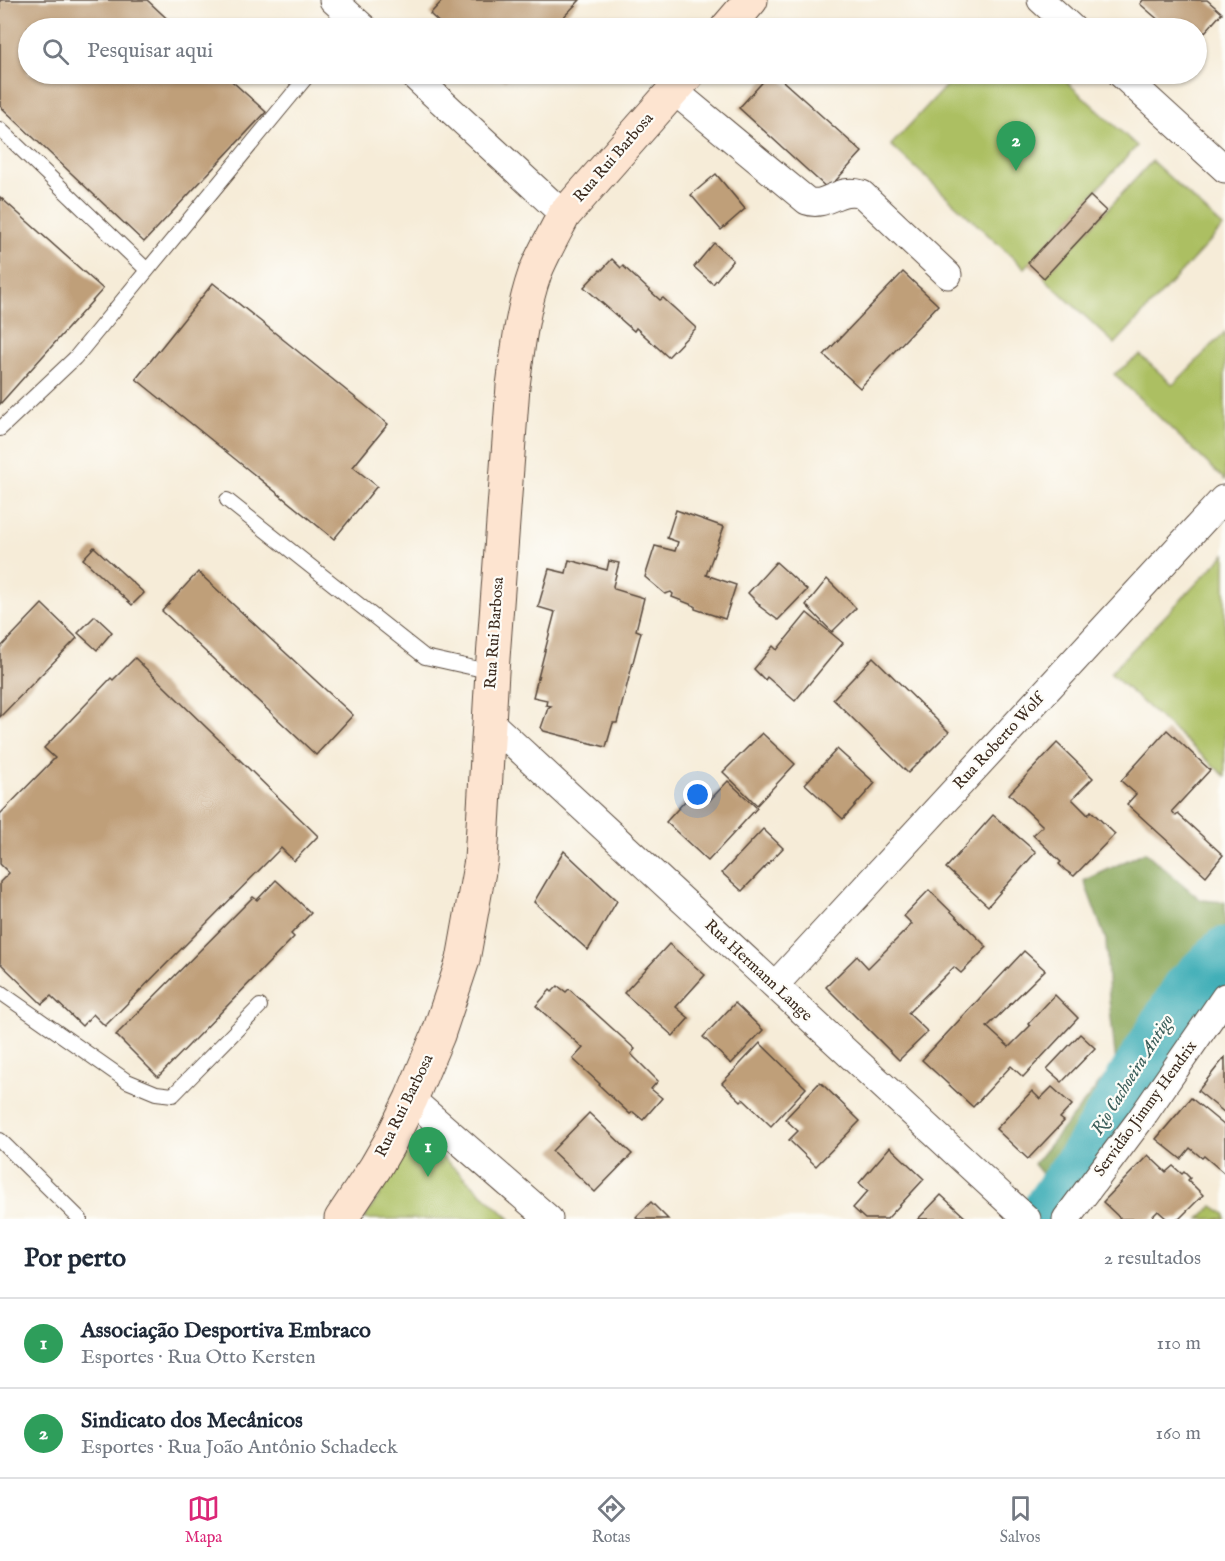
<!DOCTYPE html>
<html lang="pt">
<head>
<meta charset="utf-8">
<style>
  :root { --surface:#fff; --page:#f6f6f7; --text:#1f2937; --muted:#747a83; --line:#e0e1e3; --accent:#db2777 }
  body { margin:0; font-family:"IM FELL English",serif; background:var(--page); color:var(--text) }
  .you { position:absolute; left:698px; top:795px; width:21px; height:21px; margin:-15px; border:4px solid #fff; border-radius:50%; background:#1a73e8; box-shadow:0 0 0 9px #1a73e833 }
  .badge { display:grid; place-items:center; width:39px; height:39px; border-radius:50%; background:var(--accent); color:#fff; font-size:20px; font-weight:700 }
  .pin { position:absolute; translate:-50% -50px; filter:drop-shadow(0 2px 3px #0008) }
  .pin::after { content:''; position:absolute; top:32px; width:21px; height:18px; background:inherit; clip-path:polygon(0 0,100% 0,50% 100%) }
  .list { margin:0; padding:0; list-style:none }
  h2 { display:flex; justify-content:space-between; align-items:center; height:78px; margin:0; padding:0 24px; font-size:26px }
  h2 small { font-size:20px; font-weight:400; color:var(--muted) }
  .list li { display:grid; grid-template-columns:39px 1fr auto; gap:18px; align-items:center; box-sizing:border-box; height:90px; padding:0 24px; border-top:2px solid var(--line) }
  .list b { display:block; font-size:22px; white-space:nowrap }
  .list p { margin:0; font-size:20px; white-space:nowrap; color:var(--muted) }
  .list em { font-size:20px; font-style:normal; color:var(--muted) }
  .icon { flex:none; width:33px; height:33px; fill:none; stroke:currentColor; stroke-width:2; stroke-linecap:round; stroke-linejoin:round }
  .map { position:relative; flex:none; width:1225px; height:1219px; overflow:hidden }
  .search { position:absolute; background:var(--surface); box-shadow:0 2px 4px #0004; left:18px; right:18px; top:18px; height:66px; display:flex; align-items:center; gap:15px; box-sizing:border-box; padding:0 21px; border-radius:33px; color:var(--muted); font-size:22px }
  .sheet { height:258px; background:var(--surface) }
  nav { display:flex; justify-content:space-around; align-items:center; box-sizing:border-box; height:84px; border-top:2px solid var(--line); background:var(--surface); font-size:16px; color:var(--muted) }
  nav a { display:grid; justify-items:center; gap:3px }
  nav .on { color:var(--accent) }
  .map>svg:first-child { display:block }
</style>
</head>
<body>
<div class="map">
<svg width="1225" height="1219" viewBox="0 0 1225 1219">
  <rect width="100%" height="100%" fill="#fdfcf7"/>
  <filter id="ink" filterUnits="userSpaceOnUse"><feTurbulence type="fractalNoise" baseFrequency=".0167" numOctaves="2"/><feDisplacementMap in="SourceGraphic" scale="12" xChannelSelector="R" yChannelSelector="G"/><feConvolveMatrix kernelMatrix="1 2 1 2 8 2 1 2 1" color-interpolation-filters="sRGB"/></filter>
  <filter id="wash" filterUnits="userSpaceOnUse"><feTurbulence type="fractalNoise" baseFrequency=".008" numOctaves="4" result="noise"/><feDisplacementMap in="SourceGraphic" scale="24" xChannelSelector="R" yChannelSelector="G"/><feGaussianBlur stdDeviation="1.35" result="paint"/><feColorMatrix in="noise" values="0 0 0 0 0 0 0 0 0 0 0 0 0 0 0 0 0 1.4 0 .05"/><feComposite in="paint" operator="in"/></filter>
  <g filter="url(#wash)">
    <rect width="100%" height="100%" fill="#f6ecd8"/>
    <g fill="#acbf62" stroke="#747440" stroke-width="1.5">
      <path d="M 957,74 L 1058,74 L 1137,146 L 1024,268 L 891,145 Z"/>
      <path d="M 1152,161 L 1223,227 L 1115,344 L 1044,278 Z"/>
      <path d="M 1225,332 L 1225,480 L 1114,374 L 1140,355 L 1173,385 Z"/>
      <path d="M 1225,554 L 1225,776 L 1110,673 Z"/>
      <path d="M 418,1135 L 510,1219 L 364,1219 Z"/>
      <path d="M 1213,1206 L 1225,1214 L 1225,1219 L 1199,1219 Z"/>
    </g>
    <path fill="#89a658" stroke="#62683b" stroke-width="1.5" d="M 1145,852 L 1201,900 L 1225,902 L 1225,980 L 1166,1068 L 1069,1206 L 1034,1164 L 1116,1063 L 1109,999 L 1106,940 L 1084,881 Z"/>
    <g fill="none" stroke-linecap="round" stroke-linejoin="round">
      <path stroke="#3bacb5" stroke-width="51" d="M 1050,1206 L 1087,1153 L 1188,988 L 1225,952"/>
    </g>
    <g id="blocks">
      <g fill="#bf9f79">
        <path d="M 0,0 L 147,0 L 177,28 L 28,28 L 28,74 L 224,74 L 266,112 L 144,242 L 0,106 Z"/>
        <path d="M 443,0 L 580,0 L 553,28 L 445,28 L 430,14 Z"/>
        <path d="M 1143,0 L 1207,0 L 1222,13 L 1196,42 L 1196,28 L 1168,28 L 1140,4 Z"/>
        <path d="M 496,74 L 512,74 L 505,81 Z"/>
        <path d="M 770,74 L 775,74 L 862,152 L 828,189 L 739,108 Z"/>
        <path d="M 716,174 L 745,209 L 721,230 L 691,195 Z"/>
        <path d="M 1090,196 L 1106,211 L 1044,278 L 1028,263 Z"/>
        <path d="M 0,197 L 103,289 L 0,404 Z"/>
        <path d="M 714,243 L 733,260 L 713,284 L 694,267 Z"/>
        <path d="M 612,259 L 621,268 L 623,266 L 660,300 L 663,298 L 696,328 L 668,357 L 636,328 L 634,331 L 584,287 L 600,270 L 601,271 Z"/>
        <path d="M 903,272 L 938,305 L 860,388 L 824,355 Z"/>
        <path d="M 213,283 L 388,424 L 353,467 L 377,486 L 334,539 L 136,379 Z"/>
        <path d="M 676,510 L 724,527 L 706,575 L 736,585 L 725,619 L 695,609 L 695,606 L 672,597 L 673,594 L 671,592 L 665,594 L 645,577 L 655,546 L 675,551 L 678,542 L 667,538 Z"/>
        <path d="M 94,547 L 144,593 L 132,605 L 83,559 Z"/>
        <path d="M 569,560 L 607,570 L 609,561 L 619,563 L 613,586 L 614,589 L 644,598 L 636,630 L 641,632 L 617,723 L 613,723 L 606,747 L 544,731 L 541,728 L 548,708 L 551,706 L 546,705 L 547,700 L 533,697 L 555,612 L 538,607 L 549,569 L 566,573 Z"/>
        <path d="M 776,562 L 807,590 L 778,620 L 759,606 L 760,605 L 748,593 Z"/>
        <path d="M 198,572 L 353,715 L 316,755 L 162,611 Z"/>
        <path d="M 827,579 L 856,608 L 832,632 L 806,605 Z"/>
        <path d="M 42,604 L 77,638 L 0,717 L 0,648 Z"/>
        <path d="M 807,613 L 843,643 L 795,701 L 767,677 L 765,680 L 754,669 L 773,646 L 777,650 Z"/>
        <path d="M 95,616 L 112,632 L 97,650 L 78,633 Z"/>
        <path d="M 873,657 L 949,732 L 908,773 L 833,699 Z"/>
        <path d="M 135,658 L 318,836 L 294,861 L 281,848 L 105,1026 L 93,1014 L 82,1026 L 51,996 L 42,1004 L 0,963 L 0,882 L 9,873 L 0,864 L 0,814 L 55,758 L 44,748 L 111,678 L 113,680 Z"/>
        <path d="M 1167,730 L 1210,770 L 1172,811 L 1176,816 L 1178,814 L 1223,855 L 1206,876 L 1127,804 L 1136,794 L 1121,781 Z"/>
        <path d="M 762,733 L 795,764 L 757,805 L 723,772 Z"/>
        <path d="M 1057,743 L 1093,778 L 1072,799 L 1088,815 L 1091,811 L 1115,834 L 1074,876 L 1065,870 L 1059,864 L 1061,862 L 1033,835 L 1043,826 L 1009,794 Z"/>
        <path d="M 837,749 L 875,783 L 843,819 L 805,784 Z"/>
        <path d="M 728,781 L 757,808 L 708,861 L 666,822 L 696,789 L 709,801 Z"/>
        <path d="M 993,815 L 1036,852 L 988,906 L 946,868 Z"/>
        <path d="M 763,829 L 783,848 L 742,891 L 722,873 Z"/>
        <path d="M 564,851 L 617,901 L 588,950 L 534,902 Z"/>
        <path d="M 276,880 L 311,913 L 291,934 L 294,937 L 158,1077 L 116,1035 L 253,897 L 257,900 Z"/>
        <path d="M 929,890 L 987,947 L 961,973 L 954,967 L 908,1013 L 928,1032 L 899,1060 L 826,987 L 857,956 L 868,968 L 912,924 L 904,916 Z"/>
        <path d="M 669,944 L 705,975 L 676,1007 L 689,1018 L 673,1036 L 624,993 Z"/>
        <path d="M 1024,951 L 1045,970 L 987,1027 L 1009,1047 L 1030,1026 L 1028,1024 L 1055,995 L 1078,1018 L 1023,1077 L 1011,1066 L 973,1107 L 922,1060 Z"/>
        <path d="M 558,986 L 566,992 L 569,989 L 635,1049 L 631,1054 L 658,1081 L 651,1089 L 662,1098 L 643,1120 L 633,1112 L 630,1114 L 599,1085 L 600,1084 L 573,1059 L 583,1048 L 536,1006 L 550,990 L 552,992 Z"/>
        <path d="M 735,1003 L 763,1030 L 731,1064 L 703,1037 Z"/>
        <path d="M 1080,1034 L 1095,1048 L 1062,1082 L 1047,1069 Z"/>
        <path d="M 760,1043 L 806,1088 L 771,1126 L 743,1099 L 741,1101 L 722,1083 Z"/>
        <path d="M 1225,1057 L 1225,1113 L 1198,1091 Z"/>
        <path d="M 820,1082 L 860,1121 L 816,1166 L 789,1140 L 798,1131 L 785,1119 Z"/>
        <path d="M 1052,1087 L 1072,1105 L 1060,1118 L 1064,1121 L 1028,1159 L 996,1129 L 1032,1091 L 1040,1099 Z"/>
        <path d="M 1191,1098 L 1225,1126 L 1225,1171 L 1224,1173 L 1204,1156 L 1202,1158 L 1190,1148 L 1181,1159 L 1156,1139 Z"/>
        <path d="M 589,1113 L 632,1154 L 595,1192 L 552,1151 Z"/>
        <path d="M 890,1147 L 924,1179 L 887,1219 L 865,1219 L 853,1208 L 868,1191 L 859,1183 Z"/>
        <path d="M 1148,1155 L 1166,1172 L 1173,1166 L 1182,1174 L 1184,1172 L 1190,1178 L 1188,1180 L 1203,1195 L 1179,1219 L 1167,1219 L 1158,1211 L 1150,1219 L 1121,1219 L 1103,1202 Z"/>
        <path d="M 941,1195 L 967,1219 L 918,1219 Z"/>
        <path d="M 651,1202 L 668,1219 L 638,1219 L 636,1217 Z"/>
      </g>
    </g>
  </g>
  <g filter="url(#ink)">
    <use href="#blocks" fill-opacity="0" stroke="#57473a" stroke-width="1.5"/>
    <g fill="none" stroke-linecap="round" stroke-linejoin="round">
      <defs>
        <g id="service">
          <path d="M 0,129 L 147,270"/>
          <path d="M 0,429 L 75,358 L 309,74"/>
          <path d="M 227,500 L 425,657 L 492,672"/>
          <path d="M 0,992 L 127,1081 L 156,1093 L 173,1095 L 260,1006"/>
          <path d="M 0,1140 L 80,1219"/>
        </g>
        <g id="minor">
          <path d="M 333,0 L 364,28"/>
          <path d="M 1041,0 L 1072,28"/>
          <path d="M 412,74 L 564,215"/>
          <path d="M 1121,74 L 1225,169"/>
          <path d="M 673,90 L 807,201 C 827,208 838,186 862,194 L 948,275"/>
          <path d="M 490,722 L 1027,1219"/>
          <path d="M 775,985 L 1223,499"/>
          <path d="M 411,1099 L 549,1219"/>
          <path d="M 1066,1219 L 1140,1120 L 1225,997"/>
        </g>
        <g id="secondary">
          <path d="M 727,28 L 751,0"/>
          <path d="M 341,1219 L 375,1168 L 390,1142 L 411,1099 L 438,1035 L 463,960 L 481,860 L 492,672 L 513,386 C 518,348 522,310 535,273 C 543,253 554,234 564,215 L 688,74"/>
        </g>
      </defs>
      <use href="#service" stroke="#57473a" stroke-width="16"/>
      <use href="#minor" stroke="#57473a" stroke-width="29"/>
      <use href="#secondary" stroke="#57473a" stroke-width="35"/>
      <use href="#service" stroke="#fff" stroke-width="14"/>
      <use href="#minor" stroke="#fff" stroke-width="27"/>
      <use href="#secondary" stroke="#fde4d0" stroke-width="33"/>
    </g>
  </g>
  <g text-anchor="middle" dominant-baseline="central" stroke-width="4.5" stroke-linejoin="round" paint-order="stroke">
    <g font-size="16" fill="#3b2a1e" stroke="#fdfcf7">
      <text transform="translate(614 158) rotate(-49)">Rua Rui Barbosa</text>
      <text transform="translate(495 633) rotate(-86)">Rua Rui Barbosa</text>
      <text transform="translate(999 742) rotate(-47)">Rua Roberto Wolf</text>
      <text transform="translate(758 971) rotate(43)">Rua Hermann Lange</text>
      <text transform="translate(405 1106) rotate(-64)">Rua Rui Barbosa</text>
      <text transform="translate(1146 1109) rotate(-54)">Servidão Jimmy Hendrix</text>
    </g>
    <g font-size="18" font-style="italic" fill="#3b5e5a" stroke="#fdfcf7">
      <text transform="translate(1133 1075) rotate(-58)">Rio Cachoeira Antigo</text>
    </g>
  </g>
</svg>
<div class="you"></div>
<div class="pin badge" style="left:428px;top:1177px;background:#2e9e5b">1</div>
<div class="pin badge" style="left:1016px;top:171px;background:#2e9e5b">2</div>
<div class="search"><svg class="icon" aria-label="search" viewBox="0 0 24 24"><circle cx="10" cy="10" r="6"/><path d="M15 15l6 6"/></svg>Pesquisar aqui</div>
</div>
<section class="sheet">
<h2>Por perto<small>2 resultados</small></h2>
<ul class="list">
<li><span class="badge" style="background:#2e9e5b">1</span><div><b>Associação Desportiva Embraco</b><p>Esportes · Rua Otto Kersten</p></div><em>110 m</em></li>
<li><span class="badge" style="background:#2e9e5b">2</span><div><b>Sindicato dos Mecânicos</b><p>Esportes · Rua João Antônio Schadeck</p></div><em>160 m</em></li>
</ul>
</section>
<nav>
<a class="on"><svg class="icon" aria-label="map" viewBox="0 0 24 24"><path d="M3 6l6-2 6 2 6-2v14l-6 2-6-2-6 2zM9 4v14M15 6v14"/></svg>Mapa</a>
<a><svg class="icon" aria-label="directions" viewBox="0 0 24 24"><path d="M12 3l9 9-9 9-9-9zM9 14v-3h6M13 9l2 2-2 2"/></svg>Rotas</a>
<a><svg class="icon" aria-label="saved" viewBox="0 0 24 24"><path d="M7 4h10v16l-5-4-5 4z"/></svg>Salvos</a>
</nav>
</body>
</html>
